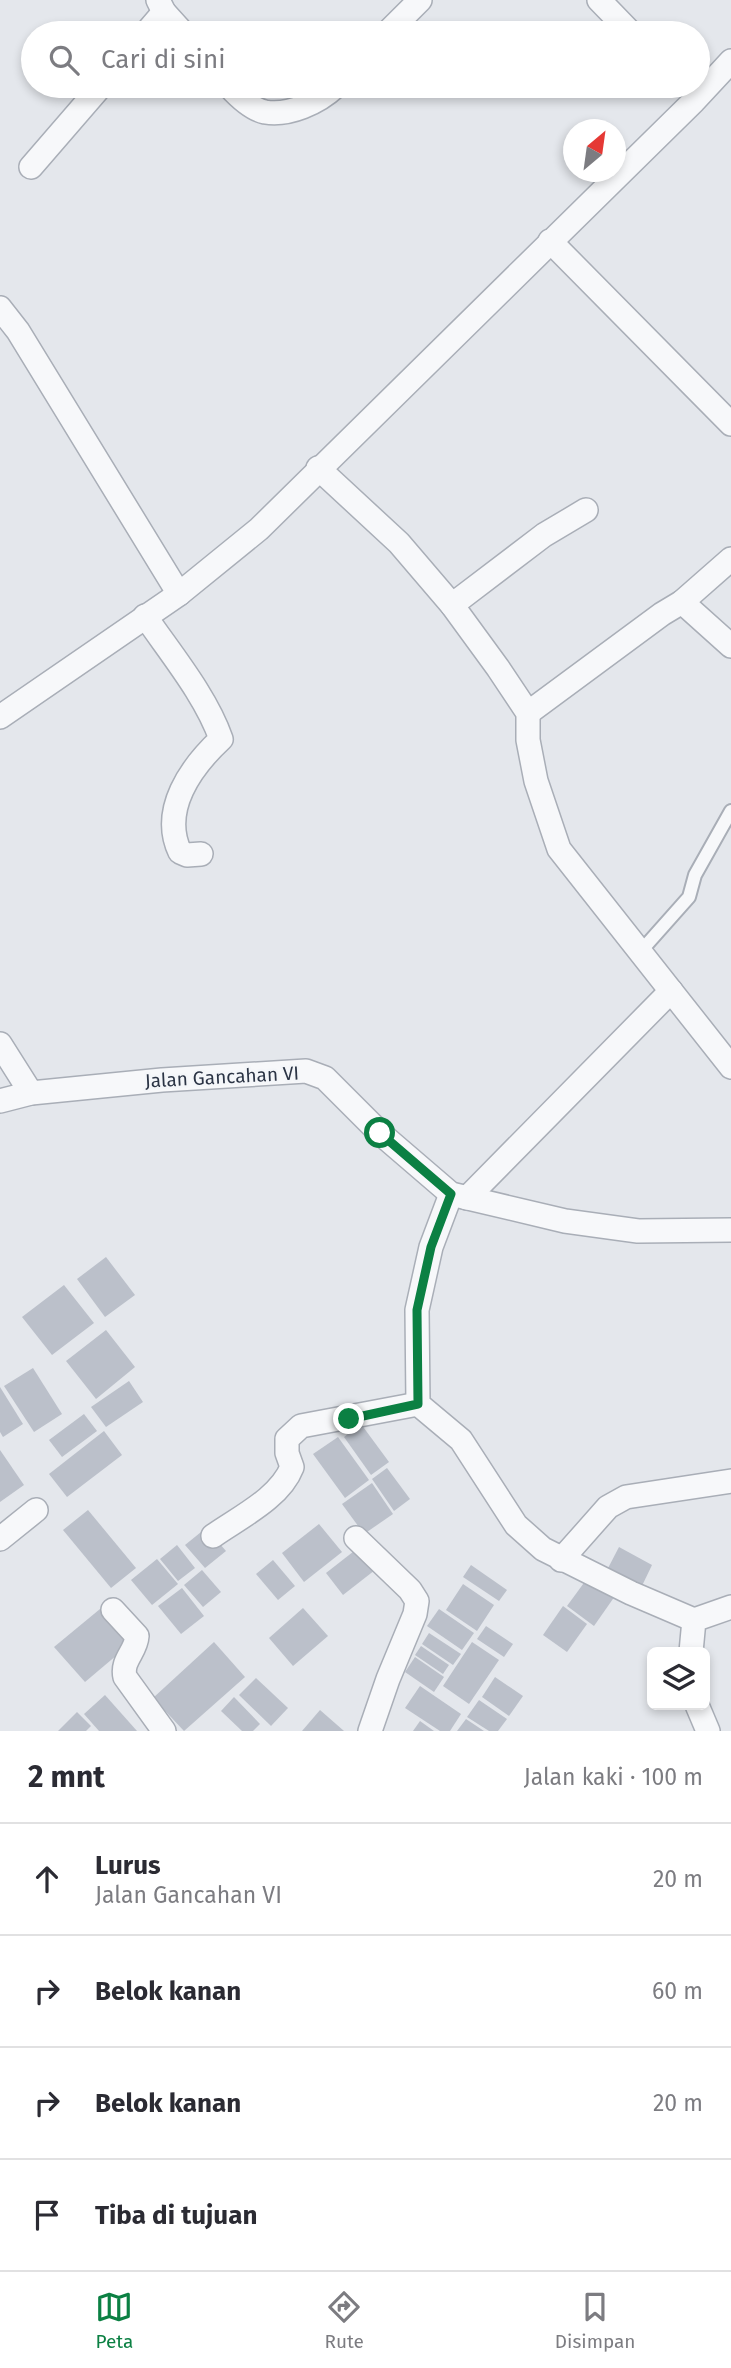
<!DOCTYPE html>
<html lang="id">
<head>
<meta charset="utf-8">
<style>
  :root { --surface:#fff; --page:#f7f7f7; --text:#2b2b33; --muted:#7c7c81; --line:#e1e1e2; --accent:#0b8043 }
  body { margin:0; font-family:"Fira Sans",sans-serif; background:var(--page); color:var(--text) }
  .controls { position:absolute; right:21px; bottom:21px; display:grid; overflow:hidden; border-radius:10px; box-shadow:0 4px 10px #0003 }
  .controls button { width:63px; height:63px; display:grid; place-items:center; padding:0; border:0; border-bottom:2px solid var(--line); background:var(--surface); color:var(--text); font:35px sans-serif }
  .compass { position:absolute; left:563px; top:119px; width:63px; height:63px; border-radius:50%; background:var(--surface); box-shadow:0 4px 10px #0003; rotate:29deg }
  .stop { position:absolute; width:21px; height:21px; margin:-16px; border:5px solid #0b8043; border-radius:50%; background:#fff }
  .stop.end { background:#0b8043; border-color:#fff; box-shadow:0 2px 7px #0008 }
  .list { margin:0; padding:0; list-style:none }
  h2 { display:flex; justify-content:space-between; align-items:center; height:91px; margin:0; padding:0 28px; font-size:30px }
  h2 small { font-size:23px; font-weight:400; color:var(--muted) }
  .list li { display:grid; grid-template-columns:46px 1fr auto; gap:21px; align-items:center; box-sizing:border-box; height:112px; padding:0 28px; border-top:2px solid var(--line) }
  .list b { display:block; font-size:26px; white-space:nowrap }
  .list p { margin:0; font-size:23px; white-space:nowrap; color:var(--muted) }
  .list em { font-size:23px; font-style:normal; color:var(--muted) }
  .icon { flex:none; width:38px; height:38px; fill:none; stroke:currentColor; stroke-width:2; stroke-linecap:round; stroke-linejoin:round }
  .map { position:relative; flex:none; width:731px; height:1731px; overflow:hidden }
  .search { position:absolute; background:var(--surface); box-shadow:0 4px 10px #0003; left:21px; right:21px; top:21px; height:77px; display:flex; align-items:center; gap:18px; box-sizing:border-box; padding:0 24px; border-radius:38px; color:var(--muted); font-size:26px }
  .sheet { height:539px; background:var(--surface) }
  nav { display:flex; justify-content:space-around; align-items:center; box-sizing:border-box; height:98px; border-top:2px solid var(--line); background:var(--surface); font-size:19px; color:var(--muted) }
  nav a { display:grid; justify-items:center; gap:4px }
  nav .on { color:var(--accent) }
  .map>svg:first-child { display:block }
</style>
</head>
<body>
<div class="map">
<svg width="731" height="1731" viewBox="0 0 731 1731">
  <rect width="100%" height="100%" fill="#e4e7ec"/>
  <g fill="#bbc0ca">
    <path d="M 106,1257 L 135,1295 L 105,1317 L 77,1279 Z"/>
    <path d="M 64,1285 L 94,1323 L 52,1355 L 22,1317 Z"/>
    <path d="M 106,1330 L 135,1367 L 96,1399 L 66,1361 Z"/>
    <path d="M 33,1368 L 62,1414 L 34,1432 L 4,1386 Z"/>
    <path d="M 129,1381 L 143,1402 L 106,1427 L 91,1407 Z"/>
    <path d="M 0,1387 L 23,1424 L 3,1437 L 0,1432 Z"/>
    <path d="M 84,1414 L 97,1431 L 62,1457 L 49,1440 Z"/>
    <path d="M 361,1424 L 389,1462 L 371,1475 L 344,1437 Z"/>
    <path d="M 104,1431 L 122,1455 L 67,1497 L 49,1474 Z"/>
    <path d="M 338,1437 L 369,1480 L 345,1498 L 313,1454 Z"/>
    <path d="M 0,1450 L 24,1485 L 0,1502 Z"/>
    <path d="M 387,1468 L 410,1499 L 394,1511 L 372,1479 Z"/>
    <path d="M 372,1483 L 393,1514 L 364,1534 L 342,1504 Z"/>
    <path d="M 88,1510 L 136,1568 L 111,1588 L 63,1530 Z"/>
    <path d="M 319,1524 L 342,1552 L 304,1582 L 282,1553 Z"/>
    <path d="M 206,1528 L 226,1551 L 205,1568 L 185,1545 Z"/>
    <path d="M 177,1545 L 195,1568 L 178,1581 L 160,1559 Z"/>
    <path d="M 619,1547 L 652,1565 L 640,1590 L 606,1572 Z"/>
    <path d="M 358,1548 L 375,1570 L 343,1595 L 326,1573 Z"/>
    <path d="M 157,1559 L 178,1584 L 152,1605 L 131,1580 Z"/>
    <path d="M 273,1560 L 295,1586 L 278,1600 L 256,1574 Z"/>
    <path d="M 471,1565 L 507,1590 L 499,1601 L 463,1577 Z"/>
    <path d="M 202,1570 L 221,1592 L 203,1607 L 184,1585 Z"/>
    <path d="M 589,1576 L 615,1596 L 594,1626 L 567,1606 Z"/>
    <path d="M 463,1584 L 494,1605 L 477,1631 L 446,1610 Z"/>
    <path d="M 182,1588 L 204,1616 L 181,1634 L 158,1606 Z"/>
    <path d="M 563,1606 L 587,1624 L 567,1652 L 543,1635 Z"/>
    <path d="M 303,1608 L 328,1636 L 293,1666 L 269,1638 Z"/>
    <path d="M 100,1609 L 130,1644 L 85,1682 L 54,1647 Z"/>
    <path d="M 439,1609 L 474,1633 L 462,1650 L 427,1626 Z"/>
    <path d="M 486,1626 L 513,1644 L 504,1657 L 477,1639 Z"/>
    <path d="M 429,1633 L 461,1654 L 453,1665 L 422,1644 Z"/>
    <path d="M 214,1642 L 245,1677 L 184,1731 L 153,1698 Z"/>
    <path d="M 472,1642 L 499,1660 L 469,1704 L 443,1686 Z"/>
    <path d="M 421,1646 L 449,1665 L 443,1674 L 415,1655 Z"/>
    <path d="M 415,1657 L 444,1677 L 434,1692 L 405,1672 Z"/>
    <path d="M 495,1677 L 523,1696 L 509,1716 L 482,1697 Z"/>
    <path d="M 256,1678 L 288,1708 L 271,1726 L 239,1695 Z"/>
    <path d="M 420,1686 L 461,1714 L 450,1731 L 440,1731 L 405,1708 Z"/>
    <path d="M 105,1695 L 137,1731 L 99,1731 L 84,1714 Z"/>
    <path d="M 234,1697 L 260,1724 L 253,1731 L 242,1731 L 221,1711 Z"/>
    <path d="M 479,1700 L 507,1719 L 498,1731 L 489,1731 L 467,1717 Z"/>
    <path d="M 320,1710 L 344,1731 L 302,1731 Z"/>
    <path d="M 77,1712 L 91,1726 L 86,1731 L 58,1731 Z"/>
    <path d="M 466,1719 L 484,1731 L 457,1731 Z"/>
    <path d="M 420,1721 L 434,1731 L 413,1731 Z"/>
  </g>
  <g fill="none" stroke-linecap="round" stroke-linejoin="round">
    <defs>
      <path id="service" d="M 641,951 L 689,897 L 695,875 L 731,811"/>
      <g id="minor">
        <path d="M 158,0 L 164,12 L 183,33"/>
        <path d="M 599,0 L 631,33"/>
        <path d="M 146,33 L 164,12"/>
        <path d="M 387,33 L 420,0"/>
        <path d="M 229,86 C 238,96 251,109 265,112 C 289,116 318,103 336,86"/>
        <path d="M 31,167 L 101,86"/>
        <path d="M 550,241 L 731,424"/>
        <path d="M 0,308 L 18,331 L 179,594"/>
        <path d="M 318,468 L 399,543 L 452,605 L 498,668 L 528,713 L 528,740 L 536,781 L 559,849 L 731,1067"/>
        <path d="M 682,602 L 731,646"/>
        <path d="M 452,605 L 544,535 L 586,510"/>
        <path d="M 145,616 C 171,654 206,696 221,739 C 191,767 160,810 180,852 L 187,855 L 201,854"/>
        <path d="M 528,713 L 662,614 L 682,602 L 731,559"/>
        <path d="M 0,717 L 179,594 L 259,529 L 694,101 L 731,61"/>
        <path d="M 0,1044 L 31,1093"/>
        <path d="M 0,1101 L 31,1093 L 162,1080 L 306,1071 L 325,1078 L 380,1133 L 451,1194 L 565,1221 L 638,1231 L 731,1230"/>
        <path d="M 451,1194 L 431,1247 L 417,1310 L 418,1404 L 461,1440 L 516,1525 L 543,1549 L 631,1593 L 694,1620"/>
        <path d="M 467,1198 L 671,991"/>
        <path d="M 213,1536 C 240,1517 280,1498 292,1467 L 287,1453 L 287,1439 L 301,1426 L 418,1404"/>
        <path d="M 356,1538 L 410,1590 L 417,1601 L 415,1614 L 388,1679 L 370,1731"/>
        <path d="M 0,1539 L 36,1510"/>
        <path d="M 561,1560 L 608,1507 L 626,1497 L 731,1481"/>
        <path d="M 113,1610 L 137,1636 C 136,1652 121,1660 125,1677 L 164,1731"/>
        <path d="M 691,1652 L 694,1620 L 731,1607"/>
        <path d="M 697,1705 L 708,1731"/>
      </g>
    </defs>
    <use href="#service" stroke="#a9aeb7" stroke-width="16"/>
    <use href="#minor" stroke="#a9aeb7" stroke-width="26"/>
    <use href="#service" stroke="#f7f8fa" stroke-width="12"/>
    <use href="#minor" stroke="#f7f8fa" stroke-width="23"/>
  </g>
  <g fill="none" stroke-linecap="round" stroke-linejoin="round">
    <path stroke="#0b8043" stroke-width="9" d="M 349,1419 L 418,1404 L 417,1310 L 431,1247 L 451,1194 L 380,1133"/>
  </g>
  <g text-anchor="middle" dominant-baseline="central" stroke-width="5" stroke-linejoin="round" paint-order="stroke">
    <g font-size="19" fill="#2b3445" stroke="#f4f6f9">
      <text transform="translate(222 1077) rotate(-3)">Jalan Gancahan VI</text>
    </g>
  </g>
</svg>
<div class="controls">
<button><svg class="icon" aria-label="layers" viewBox="0 0 24 24"><path d="M12 4l9 5-9 5-9-5zM3 14l9 5 9-5"/></svg></button>
</div>
<svg class="compass" viewBox="-18 -18 36 36"><path d="M0-13l5 13h-10z" fill="#e53935"/><path d="M0 13l5-13h-10z" fill="#7c7c81"/></svg>
<div class="stop" style="left:380px;top:1133px"></div>
<div class="stop end" style="left:349px;top:1419px"></div>
<div class="search"><svg class="icon" aria-label="search" viewBox="0 0 24 24"><circle cx="10" cy="10" r="6"/><path d="M15 15l6 6"/></svg>Cari di sini</div>
</div>
<section class="sheet">
<h2>2 mnt<small>Jalan kaki · 100 m</small></h2>
<ul class="list">
<li><svg class="icon" aria-label="ahead" viewBox="0 0 24 24"><path d="M12 20V5M6 11l6-6 6 6"/></svg><div><b>Lurus</b><p>Jalan Gancahan VI</p></div><em>20 m</em></li>
<li><svg class="icon" aria-label="right" viewBox="0 0 24 24"><path d="M7 20v-9h11M14 6l5 5-5 5"/></svg><div><b>Belok kanan</b></div><em>60 m</em></li>
<li><svg class="icon" aria-label="right" viewBox="0 0 24 24"><path d="M7 20v-9h11M14 6l5 5-5 5"/></svg><div><b>Belok kanan</b></div><em>20 m</em></li>
<li><svg class="icon" aria-label="arrive" viewBox="0 0 24 24"><path d="M6 21V4h12l-3 4 3 4H6"/></svg><div><b>Tiba di tujuan</b></div></li>
</ul>
</section>
<nav>
<a class="on"><svg class="icon" aria-label="map" viewBox="0 0 24 24"><path d="M3 6l6-2 6 2 6-2v14l-6 2-6-2-6 2zM9 4v14M15 6v14"/></svg>Peta</a>
<a><svg class="icon" aria-label="directions" viewBox="0 0 24 24"><path d="M12 3l9 9-9 9-9-9zM9 14v-3h6M13 9l2 2-2 2"/></svg>Rute</a>
<a><svg class="icon" aria-label="saved" viewBox="0 0 24 24"><path d="M7 4h10v16l-5-4-5 4z"/></svg>Disimpan</a>
</nav>
</body>
</html>
